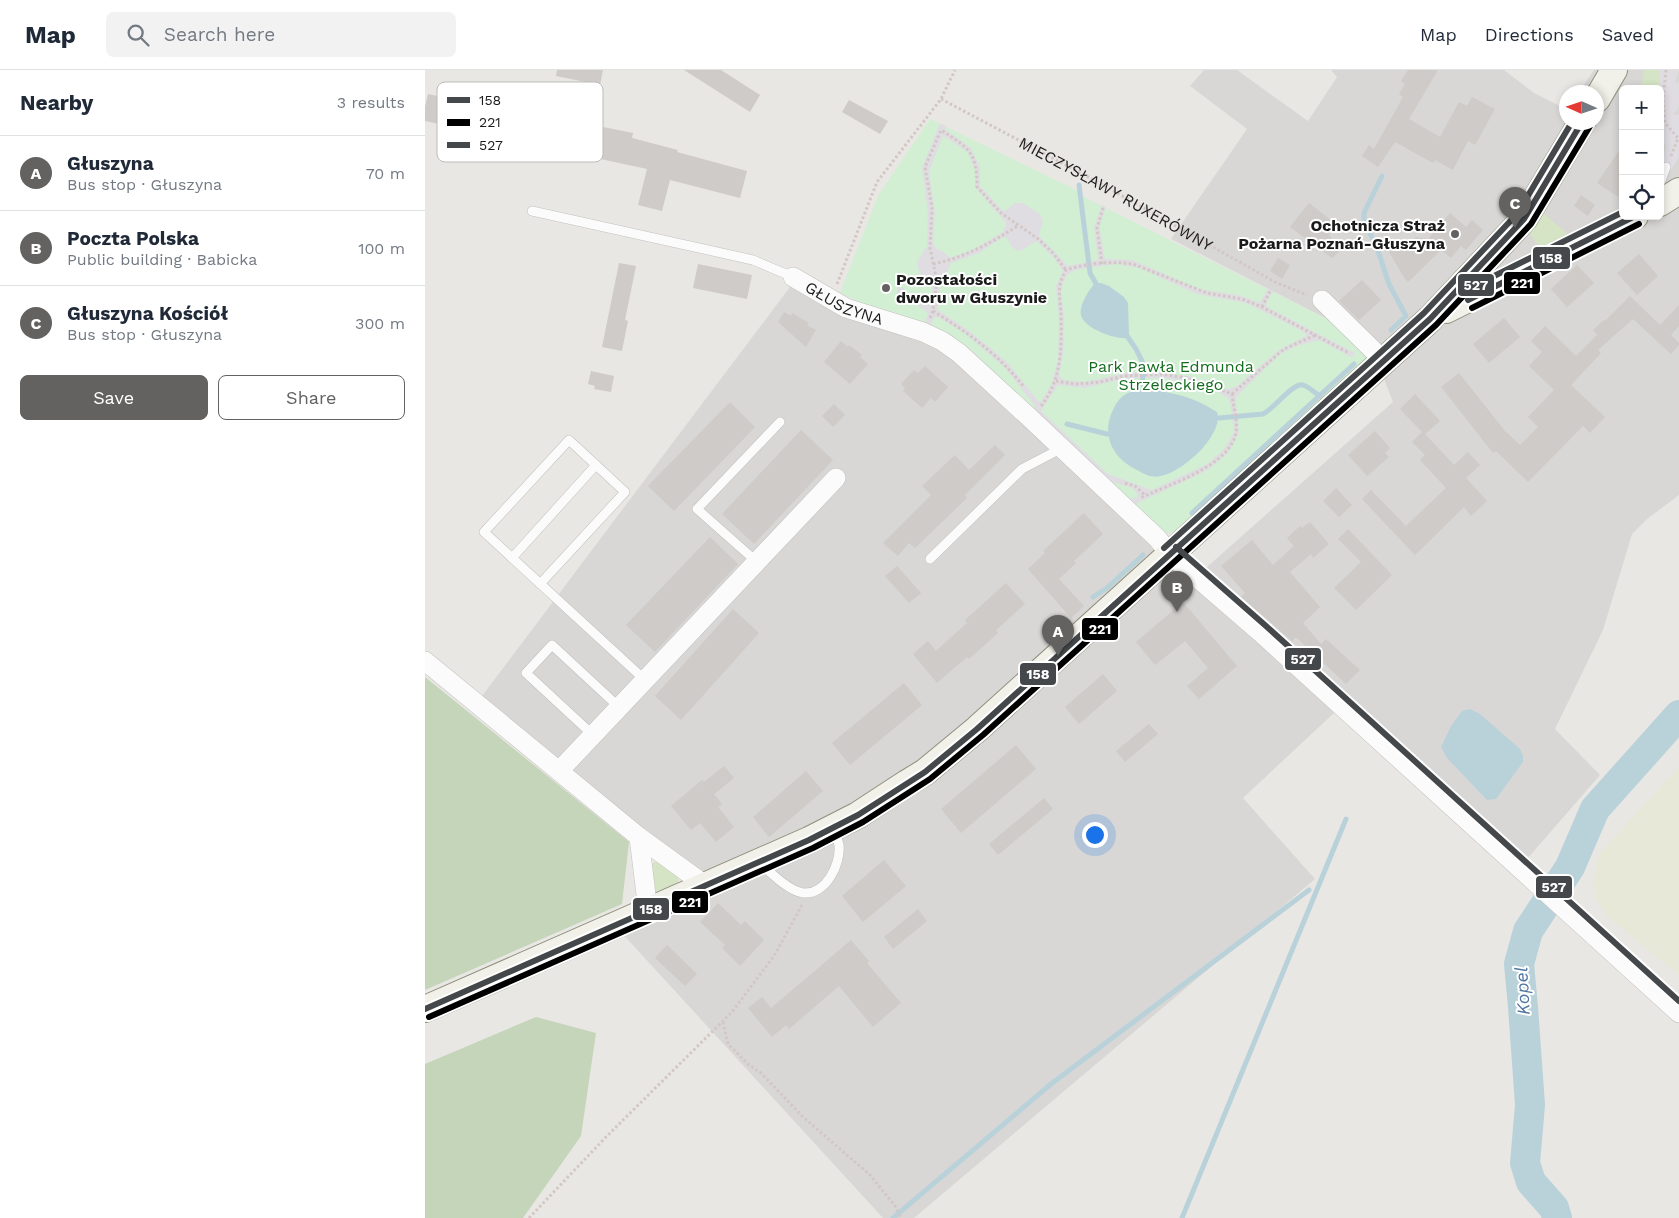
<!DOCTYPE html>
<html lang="en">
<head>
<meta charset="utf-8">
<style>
  :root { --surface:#fff; --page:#f2f2f3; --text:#1f2937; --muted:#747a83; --line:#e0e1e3; --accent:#636261 }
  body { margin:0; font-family:"Work Sans",sans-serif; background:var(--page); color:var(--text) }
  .controls { position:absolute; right:15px; top:15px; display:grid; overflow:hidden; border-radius:8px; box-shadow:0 2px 8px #0003 }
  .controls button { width:45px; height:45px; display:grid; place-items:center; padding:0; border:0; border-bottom:1px solid var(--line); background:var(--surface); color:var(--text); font:25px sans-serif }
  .compass { position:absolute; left:1134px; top:15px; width:45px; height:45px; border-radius:50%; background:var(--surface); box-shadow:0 2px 8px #0003; rotate:273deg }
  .you { position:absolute; left:669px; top:764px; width:18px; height:18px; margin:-12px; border:4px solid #fff; border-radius:50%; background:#1a73e8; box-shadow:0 0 0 8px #1a73e833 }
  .badge { display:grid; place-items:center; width:32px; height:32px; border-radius:50%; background:var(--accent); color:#fff; font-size:16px; font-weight:700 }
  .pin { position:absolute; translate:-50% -41px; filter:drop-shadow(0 1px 2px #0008) }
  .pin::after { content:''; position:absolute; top:26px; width:18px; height:15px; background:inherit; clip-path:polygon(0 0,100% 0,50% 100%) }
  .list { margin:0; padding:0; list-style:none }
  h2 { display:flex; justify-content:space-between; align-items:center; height:65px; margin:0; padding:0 20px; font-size:21px }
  h2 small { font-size:16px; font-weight:400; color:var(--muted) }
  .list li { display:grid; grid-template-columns:32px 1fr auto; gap:15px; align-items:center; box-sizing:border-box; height:75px; padding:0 20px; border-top:1px solid var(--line) }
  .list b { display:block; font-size:19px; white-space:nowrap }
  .list p { margin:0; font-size:16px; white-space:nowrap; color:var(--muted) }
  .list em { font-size:16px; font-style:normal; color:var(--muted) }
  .actions { display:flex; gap:10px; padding:15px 20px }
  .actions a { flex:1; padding:11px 0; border:1px solid var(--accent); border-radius:8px; text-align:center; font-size:18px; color:var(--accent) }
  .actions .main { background:var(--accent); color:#fff }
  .icon { flex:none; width:28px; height:28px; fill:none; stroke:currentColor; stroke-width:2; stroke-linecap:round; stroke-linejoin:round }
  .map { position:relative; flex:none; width:1254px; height:1148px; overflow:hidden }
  header { display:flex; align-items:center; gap:30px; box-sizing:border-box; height:70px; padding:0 25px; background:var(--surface); border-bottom:1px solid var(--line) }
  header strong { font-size:24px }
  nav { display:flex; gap:28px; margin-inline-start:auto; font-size:18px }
  .search { width:350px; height:45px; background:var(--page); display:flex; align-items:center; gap:12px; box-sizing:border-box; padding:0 18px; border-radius:8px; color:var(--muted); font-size:19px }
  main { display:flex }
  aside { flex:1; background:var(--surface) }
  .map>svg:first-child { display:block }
</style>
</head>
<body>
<header>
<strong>Map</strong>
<div class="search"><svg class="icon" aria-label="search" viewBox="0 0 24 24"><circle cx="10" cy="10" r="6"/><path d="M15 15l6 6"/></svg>Search here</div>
<nav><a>Map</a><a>Directions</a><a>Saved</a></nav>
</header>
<main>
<aside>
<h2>Nearby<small>3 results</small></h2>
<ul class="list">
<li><span class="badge">A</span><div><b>Głuszyna</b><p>Bus stop · Głuszyna</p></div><em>70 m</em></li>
<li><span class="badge">B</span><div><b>Poczta Polska</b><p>Public building · Babicka</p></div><em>100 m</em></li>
<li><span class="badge">C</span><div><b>Głuszyna Kościół</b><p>Bus stop · Głuszyna</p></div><em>300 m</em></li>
</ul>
<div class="actions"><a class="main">Save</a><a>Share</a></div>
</aside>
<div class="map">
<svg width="1254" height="1148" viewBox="0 0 1254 1148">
  <rect width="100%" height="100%" fill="#e9e7e3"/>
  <path fill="#d8d7d5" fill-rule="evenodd" d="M 779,0 L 812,0 L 883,51 L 912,7 L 906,0 L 1079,0 L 1109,23 L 1141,39 L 1142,52 L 1172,52 L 1172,22 L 1154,22 L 1169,0 L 1254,0 L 1254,425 L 1222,449 L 1207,464 L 1178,560 L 1130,659 L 1175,705 L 1102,789 L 925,628 L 818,728 L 890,809 L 489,1148 L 458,1148 L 184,849 L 280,815 L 57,626 L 365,217 L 417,247 L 495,269 L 528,284 L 773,521 L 782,497 L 968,332 L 950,286 L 916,256 L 746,169 L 822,59 L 765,16 ZM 1198,19 L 1235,19 L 1235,146 L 1198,146 Z"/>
  <path fill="#e7e8d7" d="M 1254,697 L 1254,905 L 1181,845 L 1171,828 L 1168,812 L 1174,784 Z"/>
  <g fill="#d5e4c4">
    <path d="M 1219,0 L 1234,0 L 1234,19 L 1216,19 Z"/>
    <path d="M 1118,143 L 1144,165 L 1121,177 L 1111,173 L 1104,162 Z"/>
    <path d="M 234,791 L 254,807 L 253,812 L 240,819 L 227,822 L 226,799 L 228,793 Z"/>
  </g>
  <g fill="#c4d5ba">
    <path d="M 0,607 L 204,772 L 197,834 L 0,920 Z"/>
    <path d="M 111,947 L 171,963 L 156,1066 L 98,1148 L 0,1148 L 0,994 Z"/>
  </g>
  <path fill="#d2eed3" d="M 505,49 L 651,120 L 657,126 L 916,256 L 950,286 L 752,462 L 740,463 L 538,279 L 415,223 L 453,126 Z"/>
  <g fill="#dfdde2" fill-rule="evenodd">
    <path d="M 1234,0 L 1254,0 L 1250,12 L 1253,13 L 1254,10 L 1254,36 L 1252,41 L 1248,43 L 1249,45 L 1254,44 L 1254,87 L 1246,100 L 1236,95 L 1241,76 L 1235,70 Z"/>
    <path d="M 515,53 L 521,56 L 521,60 L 546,78 L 555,97 L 555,116 L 577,140 L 580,141 L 590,133 L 598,133 L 615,144 L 618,151 L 614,164 L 615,167 L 643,196 L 673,190 L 669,158 L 677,135 L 681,137 L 675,155 L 675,161 L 680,189 L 707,190 L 774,219 L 813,225 L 833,232 L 836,231 L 843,219 L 848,221 L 841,234 L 842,237 L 930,283 L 928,288 L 894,270 L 872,276 L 855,284 L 812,326 L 811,333 L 814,363 L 803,383 L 784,399 L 771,406 L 706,436 L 702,431 L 712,427 L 712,423 L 707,418 L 685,411 L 607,342 L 610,336 L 580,298 L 541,264 L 513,247 L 509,248 L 504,258 L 498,256 L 503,245 L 502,242 L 479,226 L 477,228 L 471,226 L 473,217 L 479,218 L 479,220 L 501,234 L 506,235 L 508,212 L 497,206 L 494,202 L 492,192 L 502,176 L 503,143 L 497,98 ZM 518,66 L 540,80 L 543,83 L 550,100 L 550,117 L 581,153 L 578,162 L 547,180 L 527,187 L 524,187 L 519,182 L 511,178 L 508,173 L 510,143 L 504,101 ZM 578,167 L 582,168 L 587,177 L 592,181 L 597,180 L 610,172 L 613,172 L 629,188 L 638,201 L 631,216 L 634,249 L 633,289 L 627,313 L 616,332 L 613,331 L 583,293 L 543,260 L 513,240 L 515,210 L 521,205 L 526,193 L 554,183 ZM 691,194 L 714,198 L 772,224 L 821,233 L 879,262 L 881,266 L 854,280 L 812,316 L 804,319 L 795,318 L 767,307 L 738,303 L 701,303 L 660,312 L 638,310 L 634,305 L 638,283 L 639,248 L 636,222 L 638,213 L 642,205 L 650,200 ZM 712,308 L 738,308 L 765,312 L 793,322 L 803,328 L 805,331 L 809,362 L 799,379 L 782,394 L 727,420 L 683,404 L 616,341 L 633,315 L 660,318 L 697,309 Z"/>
  </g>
  <g fill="#b9d2da">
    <path d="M 670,213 L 676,213 L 684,216 L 699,227 L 703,233 L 704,264 L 702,268 C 691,270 658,258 656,245 C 654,235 664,220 670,213 Z"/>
    <path d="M 718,319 C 747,322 767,326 792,342 C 796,354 785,370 777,379 C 766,390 752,402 736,406 C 727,408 721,405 714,401 C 689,390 675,366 688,340 C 691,333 696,326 703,323 C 707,321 713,320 718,319 Z"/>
    <path d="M 1045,639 L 1055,644 L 1095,679 L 1098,686 L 1098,692 L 1071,729 L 1062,730 L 1022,688 L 1016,677 L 1026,656 L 1037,641 Z"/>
  </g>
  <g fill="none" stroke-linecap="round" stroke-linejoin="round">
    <g stroke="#b9d2da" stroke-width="5">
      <path d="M 957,106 L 939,143 L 939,150 L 953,181 L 964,214 L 981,246 L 966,260"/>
      <path d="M 654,115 L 665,203 L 674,219"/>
      <path d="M 700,263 L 711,279 L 717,291 L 718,319"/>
      <path d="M 794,348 L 838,344 C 849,339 868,312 878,315 C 884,317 890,323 895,326"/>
      <path d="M 642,354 L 682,364"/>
      <path d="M 767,443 L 929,294"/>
      <path d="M 668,527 L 682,518 L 718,485"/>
      <path d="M 468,1148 L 626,1014 L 884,820"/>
      <path d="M 757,1148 L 921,749"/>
    </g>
    <path stroke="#b9d2da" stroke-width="30" d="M 1132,1148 L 1129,1138 L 1106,1112 L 1100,1093 L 1105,1035 L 1098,937 L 1094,894 L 1103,861 L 1145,797 L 1170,739 L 1254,645"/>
  </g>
  <g fill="#cecbc8">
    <path d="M 132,0 L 178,0 L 175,15 L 131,6 Z"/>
    <path d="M 259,0 L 296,0 L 335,25 L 325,42 Z"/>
    <path d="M 983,0 L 1013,0 L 984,49 L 1015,67 L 1034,32 L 1042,36 L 1047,27 L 1070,39 L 1050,75 L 1043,71 L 1028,100 L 1010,90 L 1008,93 L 970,72 L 953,97 L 937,86 L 944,75 L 949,79 L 978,27 L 974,24 L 980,14 L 976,11 Z"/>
    <path d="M 3,24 L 75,40 L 77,35 L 117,44 L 116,48 L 167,59 L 168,55 L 208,63 L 207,68 L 253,80 L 252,82 L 322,101 L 315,128 L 245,110 L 237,141 L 213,135 L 222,99 L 0,51 L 0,37 Z"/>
    <path d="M 424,30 L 463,51 L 455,64 L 417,42 Z"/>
    <path d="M 1198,75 L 1198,130 L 1172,113 Z"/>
    <path d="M 1156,125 L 1170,135 L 1163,146 L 1149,136 Z"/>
    <path d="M 884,133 L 912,155 L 904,165 L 916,180 L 907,188 L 865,157 Z"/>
    <path d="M 1025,143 L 1041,157 L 1047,150 L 1058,160 L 1041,180 L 1036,176 L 1026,188 L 1016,180 L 983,212 L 978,206 L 963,180 L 974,170 L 981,177 L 991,167 L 1003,169 Z"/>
    <path d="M 1214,184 L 1233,206 L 1212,225 L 1192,203 Z"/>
    <path d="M 853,188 L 865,195 L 857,209 L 845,201 Z"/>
    <path d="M 194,193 L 211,196 L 200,250 L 203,251 L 197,281 L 177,277 Z"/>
    <path d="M 273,194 L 327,205 L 322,229 L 268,218 Z"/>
    <path d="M 1152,195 L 1169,213 L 1142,237 L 1126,219 Z"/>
    <path d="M 937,210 L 956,230 L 934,250 L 914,231 Z"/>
    <path d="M 1205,226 L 1235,255 L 1254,235 L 1254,256 L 1246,265 L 1254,273 L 1254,275 L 1246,284 L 1208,249 L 1173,280 L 1176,283 L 1146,315 L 1180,347 L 1165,363 L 1158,356 L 1103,412 L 1071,381 L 1068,383 L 1016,317 L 1034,303 L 1080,361 L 1095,375 L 1113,357 L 1103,347 L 1129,320 L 1104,296 L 1117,282 L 1106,271 L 1120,256 L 1151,286 L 1172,265 L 1168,260 L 1179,250 L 1180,251 Z"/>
    <path d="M 359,242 L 366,246 L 367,243 L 384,253 L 382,255 L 391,260 L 381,277 L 353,252 Z"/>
    <path d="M 1079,248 L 1095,267 L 1064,293 L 1048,274 Z"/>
    <path d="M 416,271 L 423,277 L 424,275 L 437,285 L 435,287 L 443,294 L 425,314 L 399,292 Z"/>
    <path d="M 500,296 L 523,317 L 510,332 L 506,328 L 497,338 L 478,321 L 480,318 L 476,314 L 489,300 L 493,303 Z"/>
    <path d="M 166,301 L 189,306 L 186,322 L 169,319 L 170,316 L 163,314 Z"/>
    <path d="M 990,324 L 1015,351 L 1000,364 L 1029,395 L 1043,382 L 1055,395 L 1041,408 L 1062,431 L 1046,446 L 1039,437 L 990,485 L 937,429 L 946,420 L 981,456 L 1021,418 L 995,390 L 1000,385 L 987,372 L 997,362 L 975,339 Z"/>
    <path d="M 305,332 L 330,357 L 249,441 L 223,416 Z"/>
    <path d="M 409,334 L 420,345 L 408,357 L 397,346 Z"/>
    <path d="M 376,360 L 408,390 L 329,474 L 297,444 Z"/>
    <path d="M 950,361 L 965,378 L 960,383 L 964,387 L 942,406 L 923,385 Z"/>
    <path d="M 570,375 L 580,385 L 540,425 L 542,428 L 490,478 L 484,473 L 473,486 L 458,473 L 506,425 L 497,416 L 530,385 L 544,400 Z"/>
    <path d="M 911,418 L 927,435 L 914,447 L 898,431 Z"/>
    <path d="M 659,443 L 678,464 L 649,491 L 651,493 L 634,509 L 659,536 L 646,548 L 603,499 L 620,483 L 618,481 Z"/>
    <path d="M 885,452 L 904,474 L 888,488 L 886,484 L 865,502 L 895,537 L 878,553 L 896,574 L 901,569 L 935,600 L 921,614 L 871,567 L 867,571 L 816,527 L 820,523 L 796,496 L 827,470 L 848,495 L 869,476 L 862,468 L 875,456 L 877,458 Z"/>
    <path d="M 923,459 L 967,505 L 931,540 L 909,518 L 936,492 L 913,469 Z"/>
    <path d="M 285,467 L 313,494 L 230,582 L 201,555 Z"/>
    <path d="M 472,496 L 496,523 L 484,533 L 460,506 Z"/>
    <path d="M 581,513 L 600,534 L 571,560 L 573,563 L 544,589 L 542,587 L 512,613 L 488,584 L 503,571 L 511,581 L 542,553 L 540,550 Z"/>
    <path d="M 758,532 L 812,596 L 774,629 L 762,616 L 783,598 L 760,571 L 730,595 L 711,572 Z"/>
    <path d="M 308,539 L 334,563 L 256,650 L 230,626 Z"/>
    <path d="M 678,604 L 692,621 L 654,654 L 640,637 Z"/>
    <path d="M 479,613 L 497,635 L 425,695 L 407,673 Z"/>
    <path d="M 724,654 L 733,664 L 700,692 L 691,681 Z"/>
    <path d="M 591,675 L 611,699 L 536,763 L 516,739 Z"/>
    <path d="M 299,696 L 309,708 L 289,724 L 297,734 L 293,737 L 309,757 L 291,772 L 275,753 L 266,760 L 246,736 L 277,710 L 279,712 Z"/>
    <path d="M 381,701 L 398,721 L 344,767 L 328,747 Z"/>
    <path d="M 619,728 L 628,739 L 573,785 L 564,774 Z"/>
    <path d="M 459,790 L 481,816 L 438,852 L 417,826 Z"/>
    <path d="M 293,833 L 316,855 L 320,851 L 339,870 L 315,896 L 297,878 L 300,875 L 275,852 Z"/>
    <path d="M 493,839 L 502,851 L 468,879 L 459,867 Z"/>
    <path d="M 426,870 L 444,891 L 442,893 L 476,933 L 448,957 L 414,916 L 364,959 L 361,955 L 347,967 L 323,938 L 337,927 L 346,938 Z"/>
    <path d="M 242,875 L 272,904 L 260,916 L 230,888 Z"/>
  </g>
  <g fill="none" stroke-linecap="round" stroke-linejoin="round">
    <defs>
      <g id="lane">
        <path d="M 1235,113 L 1241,97"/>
        <path d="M 107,141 L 328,190 L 368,207"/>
        <path d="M 87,488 L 171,395"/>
        <path d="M 505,489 L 597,399 L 637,378"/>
        <path d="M 332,492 L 272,439 L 355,352"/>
        <path d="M 115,514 L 200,422 L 144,370 L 59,462 L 220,610"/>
        <path d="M 168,665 L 101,603 L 127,575 L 195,638"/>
        <path d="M 336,794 C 346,803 364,821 378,823 C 401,825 416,794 414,775 C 413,770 410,765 408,760"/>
      </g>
      <g id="street">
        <path id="s2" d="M 368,207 L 421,238 L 498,262 L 517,271 L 534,283 L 605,348 L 732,468 L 745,484 L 835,562 L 1254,943"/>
        <path d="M 897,230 L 958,290"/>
        <path d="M 0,591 L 214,767 L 280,815"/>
        <path d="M 134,701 L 411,408"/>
        <path d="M 214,767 L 223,841"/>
      </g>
      <g id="secondary">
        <path d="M 1172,29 L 1189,0"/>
        <path d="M 1235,133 L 1254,121"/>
        <path d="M 1021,240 L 1210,146"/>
        <path d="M 0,939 L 384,770 L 433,745 L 482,713 L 500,702 L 552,659 L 1005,249 L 1099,149 L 1157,52"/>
      </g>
    </defs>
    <use href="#lane" stroke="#c2c1bf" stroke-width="10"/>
    <use href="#street" stroke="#c2c1bf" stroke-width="20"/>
    <use href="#secondary" stroke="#8f907d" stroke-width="28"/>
    <g stroke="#d3c7c5" stroke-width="3" stroke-dasharray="2.5 2.5" stroke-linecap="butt">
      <path d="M 1241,0 L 1238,30 L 1240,53 L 1253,68"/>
      <path id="s1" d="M 516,29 L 669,110 L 850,212 L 882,225"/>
      <path d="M 1246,86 L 1253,68"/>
      <path d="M 508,194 C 541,187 566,173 594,155"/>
      <path d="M 677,194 L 672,158 L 678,138"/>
      <path d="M 412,214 L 452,112 L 516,29 L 530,0"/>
      <path d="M 837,237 L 845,221"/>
      <path d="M 508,241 C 542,262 574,285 599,317"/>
      <path d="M 505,248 L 508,241 L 512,211 L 505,178 L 507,138 L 500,97 L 516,60 C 544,78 552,82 552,117 L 576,143 L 612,168 L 627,182 L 641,200"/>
      <path d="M 631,311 L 650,314 L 675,312 L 699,306 L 736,304 L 762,308 L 807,324 C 808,335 813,351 811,362 C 806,396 742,415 715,428"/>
      <path d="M 807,324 L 859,279 L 891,265"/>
      <path d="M 616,336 C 636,311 637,280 636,248 C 636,226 630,220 641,200 C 662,193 687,191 708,194 L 782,223 L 817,229 L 837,237 L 924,283"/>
      <path d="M 700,413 L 710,416 L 720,425"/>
      <path d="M 298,952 L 303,974 L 324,995 L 336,1003 L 378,1047 L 445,1105 L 470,1136 L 476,1148"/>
      <path d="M 104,1148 L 181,1067 L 307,942 L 349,886 L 377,835"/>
    </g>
    <use href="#lane" stroke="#fcfbfb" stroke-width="9"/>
    <use href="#street" stroke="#fcfbfb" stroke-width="19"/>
    <use href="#secondary" stroke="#f1f1e9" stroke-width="26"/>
    <defs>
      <g id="bus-1">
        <path d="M 1043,230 L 1210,146"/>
        <path d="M 0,939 L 384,770 L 433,745 L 500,702 L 552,659 L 1005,249 L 1099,149 L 1157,52"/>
      </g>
      <g id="bus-2">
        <path d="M 1047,238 L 1214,154"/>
        <path d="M 4,947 L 388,778 L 438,752 L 505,709 L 558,665 L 1011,255 L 1106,154 L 1165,56"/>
      </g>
      <g id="bus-3">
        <path d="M 1039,221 L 1198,142"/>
        <path d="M 751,477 L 841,556 L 1254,931"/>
        <path d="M 739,478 L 999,243 L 1092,144 L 1147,52"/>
      </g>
    </defs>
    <use href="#bus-1" stroke="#fff" stroke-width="10"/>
    <use href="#bus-2" stroke="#fff" stroke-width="10"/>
    <use href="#bus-3" stroke="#fff" stroke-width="10"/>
    <use href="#bus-1" stroke="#45484a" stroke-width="6"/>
    <use href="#bus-2" stroke="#000" stroke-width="6"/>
    <use href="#bus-3" stroke="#45484a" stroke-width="6"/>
  </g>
  <g fill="#636261" stroke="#fff" stroke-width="2">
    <circle cx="1030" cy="164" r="5"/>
    <circle cx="461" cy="218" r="5"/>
  </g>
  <g text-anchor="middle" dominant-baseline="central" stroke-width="4" stroke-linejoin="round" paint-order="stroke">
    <g font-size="16" fill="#1b1b1b" stroke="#fff">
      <text stroke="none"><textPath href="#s1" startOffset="199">MIECZYSŁAWY RUXERÓWNY</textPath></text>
      <text stroke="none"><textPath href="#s2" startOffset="58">GŁUSZYNA</textPath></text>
    </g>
    <g font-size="16" font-weight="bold" fill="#1b1b1b" stroke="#fff" text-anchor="end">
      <text x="1020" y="155">Ochotnicza Straż<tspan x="1020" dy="18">Pożarna Poznań-Głuszyna</tspan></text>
      <text x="471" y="209" text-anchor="start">Pozostałości<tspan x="471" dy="18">dworu w Głuszynie</tspan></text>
    </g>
    <g font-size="16" fill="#146d1e" stroke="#fff">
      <text x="746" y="296">Park Pawła Edmunda<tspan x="746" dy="18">Strzeleckiego</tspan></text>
    </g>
    <g font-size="18" font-style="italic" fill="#5176a0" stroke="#fff">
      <text transform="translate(1097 921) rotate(-93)">Kopel</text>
    </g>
  </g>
  <rect x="12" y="12" width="166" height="80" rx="8" fill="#fff" stroke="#bbb" stroke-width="1"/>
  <rect x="22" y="27" width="23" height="6" fill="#45484a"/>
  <rect x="22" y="49" width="23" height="7" fill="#000"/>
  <rect x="22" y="72" width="23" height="6" fill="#45484a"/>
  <g font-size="14" fill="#1b1b1b">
    <text x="54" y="35">158</text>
    <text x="54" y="57">221</text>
    <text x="54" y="80">527</text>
  </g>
  <g stroke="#fff" stroke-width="2">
    <rect x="1107" y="176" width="39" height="24" rx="5" fill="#45484a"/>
    <rect x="1078" y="201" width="38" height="24" rx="5" fill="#000"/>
    <rect x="1032" y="203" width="38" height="24" rx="5" fill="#45484a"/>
    <rect x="656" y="547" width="38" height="24" rx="5" fill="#000"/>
    <rect x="859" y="577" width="38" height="24" rx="5" fill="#45484a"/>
    <rect x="594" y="592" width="38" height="24" rx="5" fill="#45484a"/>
    <rect x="1110" y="805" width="38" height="24" rx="5" fill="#45484a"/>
    <rect x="246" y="820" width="38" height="24" rx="5" fill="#000"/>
    <rect x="207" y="827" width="38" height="24" rx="5" fill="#45484a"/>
  </g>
  <g font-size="14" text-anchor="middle" font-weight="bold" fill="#fff">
    <text x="1126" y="193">158</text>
    <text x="1097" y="218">221</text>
    <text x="1051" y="220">527</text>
    <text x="675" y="564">221</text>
    <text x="878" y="594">527</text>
    <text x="613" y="609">158</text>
    <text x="1129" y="822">527</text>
    <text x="265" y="837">221</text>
    <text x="226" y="844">158</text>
  </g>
</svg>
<div class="controls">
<button>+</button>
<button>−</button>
<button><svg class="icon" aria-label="locate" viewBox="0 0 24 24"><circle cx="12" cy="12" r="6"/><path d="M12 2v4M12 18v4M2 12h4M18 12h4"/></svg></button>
</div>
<svg class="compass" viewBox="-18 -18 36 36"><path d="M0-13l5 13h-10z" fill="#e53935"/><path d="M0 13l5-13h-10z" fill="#747a83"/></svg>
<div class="you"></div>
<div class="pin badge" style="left:633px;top:586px">A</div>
<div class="pin badge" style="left:752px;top:542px">B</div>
<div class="pin badge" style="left:1090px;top:158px">C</div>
</div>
</main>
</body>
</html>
